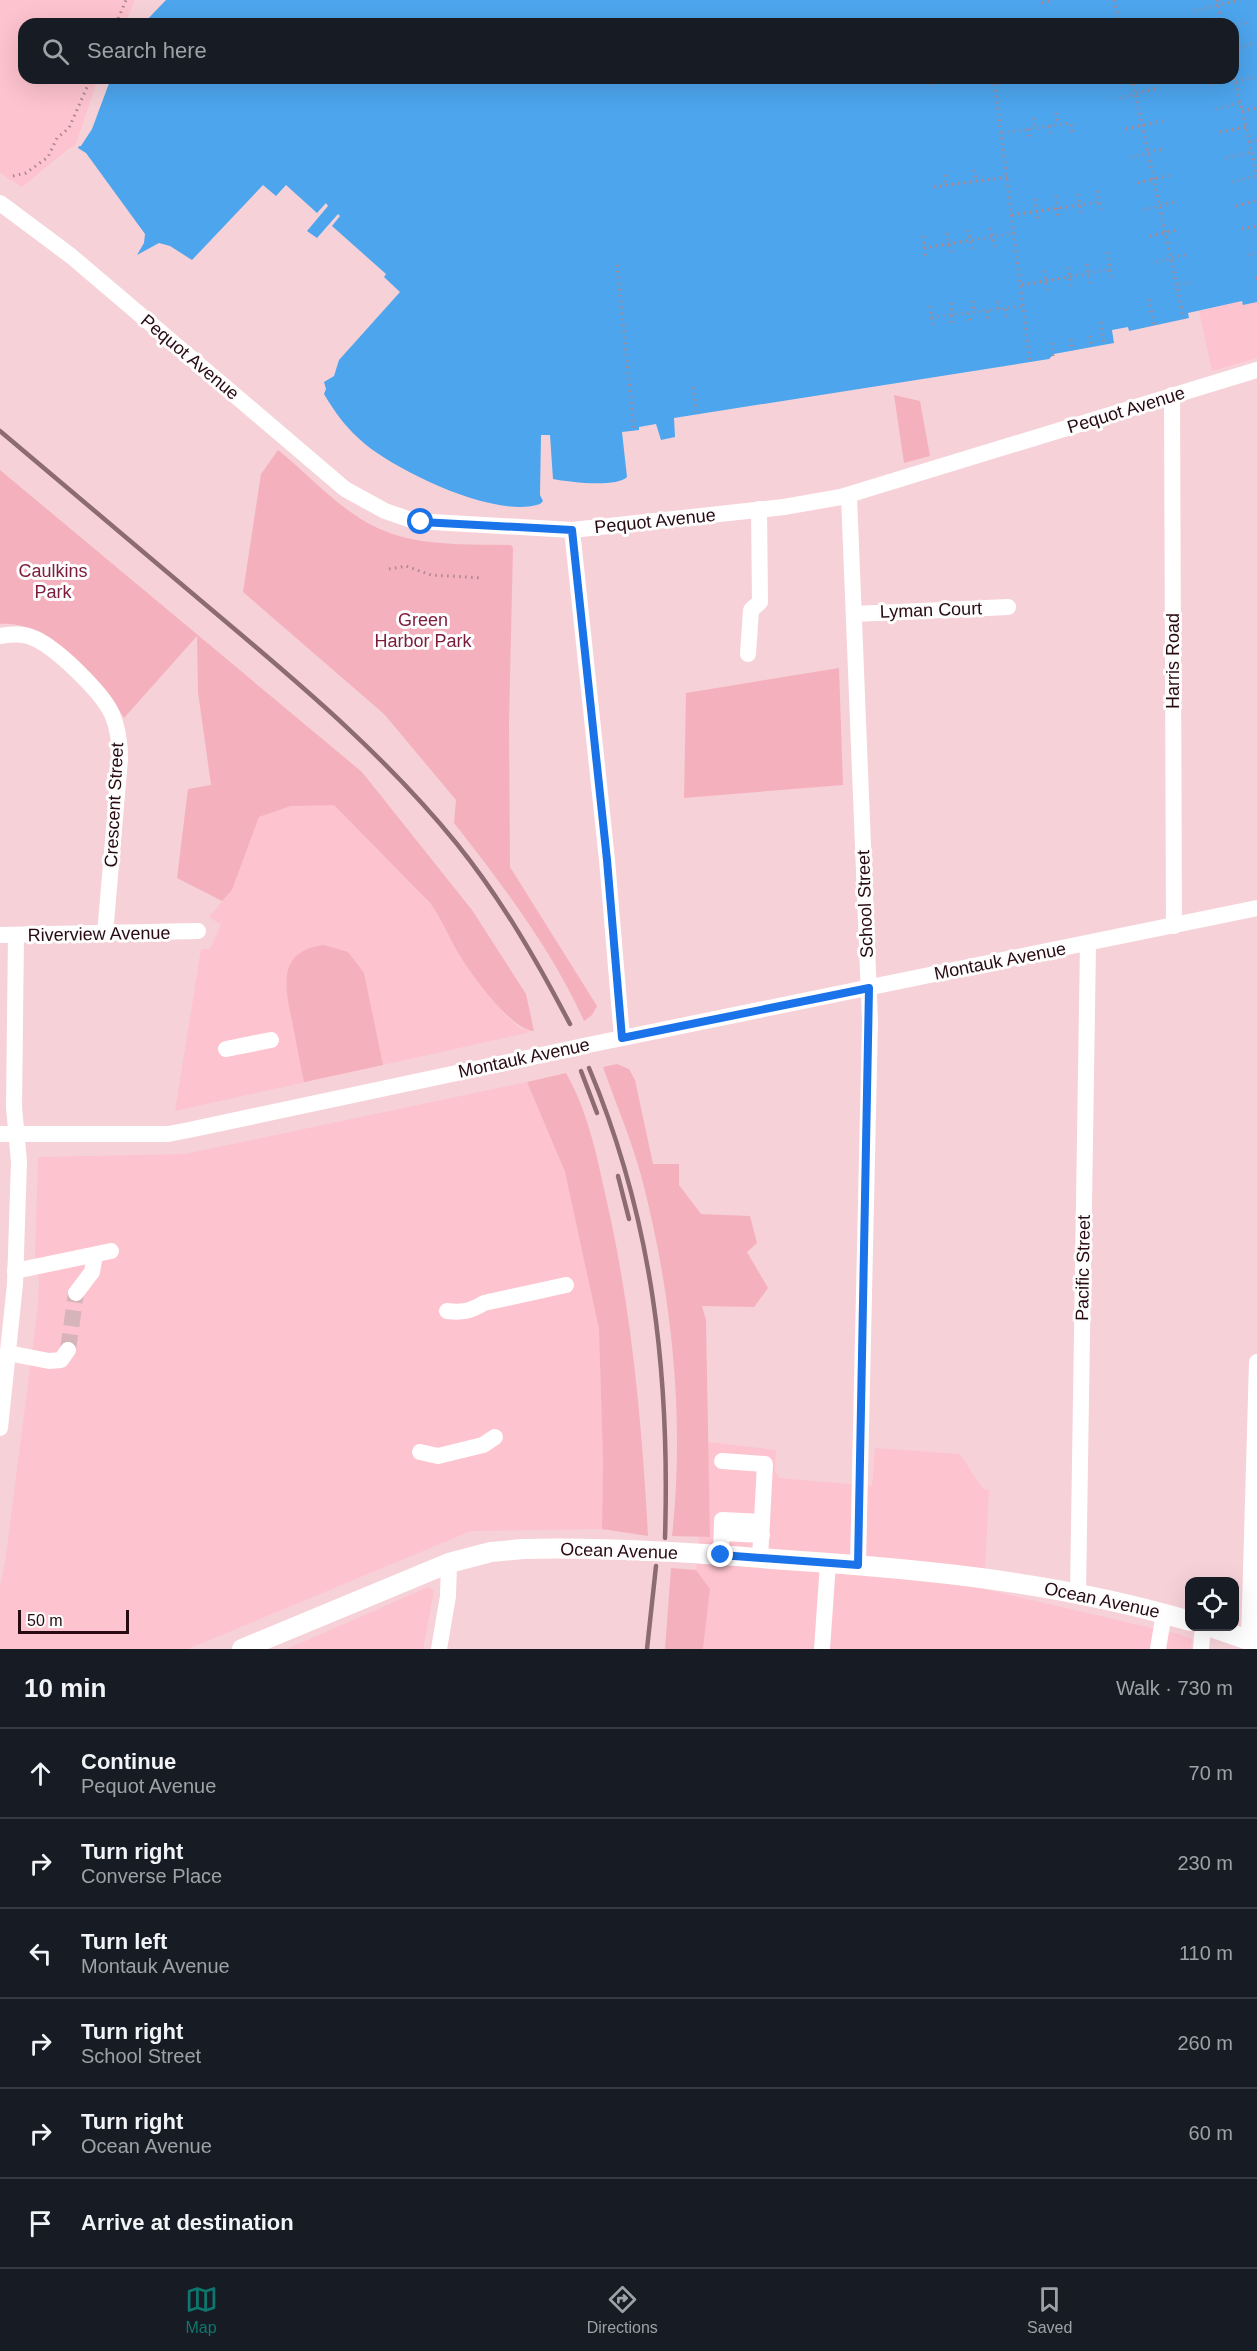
<!DOCTYPE html>
<html lang="en">
<head>
<meta charset="utf-8">
<style>
  :root { --surface:#171b24; --page:#20242c; --text:#f1f3f6; --muted:#9ea1a6; --line:#363941; --accent:#0f766e }
  body { margin:0; font-family:Arial,sans-serif; background:var(--page); color:var(--text) }
  .controls { position:absolute; right:18px; bottom:18px; display:grid; overflow:hidden; border-radius:12px; box-shadow:0 6px 24px #0002 }
  .controls button { width:54px; height:54px; display:grid; place-items:center; padding:0; border:0; border-bottom:2px solid var(--line); background:var(--surface); color:var(--text); font:30px sans-serif }
  .scale { position:absolute; left:18px; bottom:15px; width:111px; box-sizing:border-box; padding-left:6px; border:3px solid #280a12; border-top:0; font-size:16px; line-height:21px; white-space:nowrap; color:#280a12; -webkit-text-stroke:4px #fdfdfd; paint-order:stroke }
  .stop { position:absolute; width:18px; height:18px; margin:-14px; border:4px solid #1a73e8; border-radius:50%; background:#fff }
  .stop.end { background:#1a73e8; border-color:#fff; box-shadow:0 2px 6px #0008 }
  .list { margin:0; padding:0; list-style:none }
  h2 { display:flex; justify-content:space-between; align-items:center; height:78px; margin:0; padding:0 24px; font-size:26px }
  h2 small { font-size:20px; font-weight:400; color:var(--muted) }
  .list li { display:grid; grid-template-columns:39px 1fr auto; gap:18px; align-items:center; box-sizing:border-box; height:90px; padding:0 24px; border-top:2px solid var(--line) }
  .list b { display:block; font-size:22px; white-space:nowrap }
  .list p { margin:0; font-size:20px; white-space:nowrap; color:var(--muted) }
  .list em { font-size:20px; font-style:normal; color:var(--muted) }
  .icon { flex:none; width:33px; height:33px; fill:none; stroke:currentColor; stroke-width:2; stroke-linecap:round; stroke-linejoin:round }
  .map { position:relative; flex:none; width:1257px; height:1649px; overflow:hidden }
  .search { position:absolute; background:var(--surface); box-shadow:0 6px 24px #0002; left:18px; right:18px; top:18px; height:66px; display:flex; align-items:center; gap:15px; box-sizing:border-box; padding:0 21px; border-radius:18px; color:var(--muted); font-size:22px }
  .sheet { height:618px; background:var(--surface) }
  nav { display:flex; justify-content:space-around; align-items:center; box-sizing:border-box; height:84px; border-top:2px solid var(--line); background:var(--surface); font-size:16px; color:var(--muted) }
  nav a { display:grid; justify-items:center; gap:3px }
  nav .on { color:var(--accent) }
  .map>svg:first-child { display:block }
</style>
</head>
<body>
<div class="map">
<svg width="1257" height="1649" viewBox="0 0 1257 1649">
  <rect width="100%" height="100%" fill="#f6d2d8"/>
  <g fill="#fdc3ce">
    <path d="M 0,0 L 141,0 L 127,24 L 24,24 L 24,78 L 103,78 L 80,143 L 68,149 L 22,187 L 0,173 Z"/>
    <path d="M 1242,301 L 1243,305 L 1257,302 L 1257,358 L 1212,371 L 1199,311 Z"/>
    <path d="M 319,804 L 334,805 L 424,897 L 440,916 L 460,957 L 472,973 L 507,1017 L 520,1028 L 531,1032 L 175,1111 L 201,949 L 210,949 L 221,925 L 209,917 L 232,890 L 259,817 L 291,806 Z"/>
    <path d="M 527,1082 L 566,1175 L 599,1329 L 603,1463 L 602,1529 L 471,1531 L 188,1649 L 0,1649 L 0,1586 L 5,1563 L 38,1305 L 39,1281 L 35,1253 L 38,1157 L 185,1154 Z"/>
    <path d="M 708,1442 L 776,1450 L 775,1471 L 779,1478 L 872,1486 L 875,1448 L 960,1454 L 983,1489 L 989,1490 L 984,1589 L 1178,1634 L 1192,1639 L 1191,1649 L 703,1649 L 710,1589 L 696,1570 L 699,1537 L 710,1537 Z"/>
    <path d="M 428,1587 L 434,1591 L 423,1649 L 287,1649 Z"/>
  </g>
  <g fill="#f5b0bd">
    <path d="M 894,395 L 920,401 L 930,456 L 904,463 Z"/>
    <path d="M 278,450 C 303,470 325,494 352,513 C 399,548 455,544 511,545 L 513,548 L 509,722 L 510,867 L 597,1006 L 592,1015 L 584,1021 C 552,950 502,884 454,823 L 456,800 L 384,714 L 243,592 L 261,474 Z"/>
    <path d="M 0,470 L 362,772 L 472,910 L 526,994 L 534,1031 C 513,1032 471,974 460,956 C 449,938 443,920 430,903 L 334,805 L 291,806 L 259,817 L 232,890 L 222,901 L 177,878 L 188,789 L 211,785 L 198,692 L 197,636 L 124,718 C 102,680 49,619 0,624 Z"/>
    <path d="M 839,668 L 843,785 L 684,798 L 686,693 Z"/>
    <path d="M 324,945 L 348,952 L 364,973 L 383,1065 L 304,1082 C 300,1064 297,1045 293,1026 C 286,991 274,951 324,945 Z"/>
    <path d="M 617,1064 L 629,1069 L 635,1080 L 653,1164 L 679,1164 L 679,1185 L 701,1214 L 750,1216 L 757,1243 L 747,1252 L 768,1288 L 754,1307 L 702,1306 L 706,1320 L 710,1537 L 672,1536 C 685,1418 672,1295 642,1179 C 632,1141 616,1104 603,1067 Z"/>
    <path d="M 566,1073 C 589,1114 597,1157 607,1202 C 632,1313 642,1424 648,1536 L 602,1529 L 603,1463 L 599,1329 L 565,1172 L 527,1082 Z"/>
    <path d="M 671,1568 L 696,1570 L 710,1589 L 703,1649 L 665,1649 Z"/>
  </g>
  <path fill="#4da5ed" d="M 139,0 L 1257,0 L 1257,302 L 1243,305 L 1242,301 L 1188,313 L 1189,318 L 1129,331 L 1128,327 L 1112,330 L 1114,343 L 1054,354 L 1049,359 L 674,418 L 675,437 L 661,440 L 656,424 L 639,427 L 639,430 L 622,432 L 627,477 C 616,488 569,482 553,479 L 550,435 L 541,435 L 540,495 L 543,501 L 540,504 C 496,519 399,472 365,444 C 348,430 335,413 324,394 L 326,389 L 324,382 L 334,376 L 339,360 L 400,292 L 384,277 L 386,274 L 332,226 L 340,216 L 338,214 L 317,238 L 307,231 L 328,206 L 326,203 L 317,213 L 286,185 L 276,196 L 263,185 L 192,260 L 170,246 L 159,243 L 137,255 L 144,243 L 145,234 L 86,153 L 78,148 L 101,78 L 1233,78 L 1233,24 L 128,24 Z"/>
  <g fill="#f6d2d8">
    <path d="M 135,0 L 166,0 L 143,24 L 125,24 Z"/>
    <path d="M 98,78 L 111,78 L 92,129 L 81,146 L 75,147 Z"/>
  </g>
  <g fill="none" stroke-linecap="round" stroke-linejoin="round">
    <path stroke="#d7b4ba" stroke-width="16" stroke-dasharray="16 8" stroke-linecap="butt" d="M 68,1350 L 76,1293"/>
    <g stroke="#aa888f" stroke-width="3" stroke-dasharray="1.5 4.5" stroke-linecap="butt">
      <path d="M 1114,0 L 1120,24"/>
      <path d="M 1217,0 L 1222,24"/>
      <path d="M 1042,3 L 1053,0"/>
      <path d="M 1193,11 L 1240,0"/>
      <path d="M 116,24 L 126,0"/>
      <path d="M 1118,24 L 1144,20"/>
      <path d="M 1233,25 L 1249,22"/>
      <path d="M 1233,49 L 1253,44"/>
      <path d="M 1233,71 L 1257,175"/>
      <path d="M 931,78 L 932,85"/>
      <path d="M 962,78 L 962,79"/>
      <path d="M 994,78 L 1030,362"/>
      <path d="M 1132,78 L 1184,319"/>
      <path d="M 1235,81 L 1257,77"/>
      <path d="M 1210,84 L 1235,78"/>
      <path d="M 1119,98 L 1158,88"/>
      <path d="M 1215,109 L 1241,103"/>
      <path d="M 1242,111 L 1257,108"/>
      <path d="M 1056,113 L 1058,124"/>
      <path d="M 1034,118 L 1035,128"/>
      <path d="M 1049,126 L 1051,135"/>
      <path d="M 1028,129 L 1030,140"/>
      <path d="M 1126,129 L 1165,120"/>
      <path d="M 1220,132 L 1246,127"/>
      <path d="M 1001,133 L 1071,123 L 1072,134"/>
      <path d="M 1249,142 L 1257,140"/>
      <path d="M 1131,157 L 1164,149"/>
      <path d="M 1225,158 L 1252,152"/>
      <path d="M 974,170 L 977,181"/>
      <path d="M 945,175 L 945,185"/>
      <path d="M 13,176 L 26,173 L 48,157 L 57,138 L 69,128 L 91,78"/>
      <path d="M 1231,182 L 1257,176"/>
      <path d="M 1138,183 L 1169,175"/>
      <path d="M 934,187 L 1007,177"/>
      <path d="M 1097,191 L 1101,212"/>
      <path d="M 1078,194 L 1081,215"/>
      <path d="M 1056,196 L 1058,219"/>
      <path d="M 1035,199 L 1038,221"/>
      <path d="M 1236,206 L 1257,200"/>
      <path d="M 1143,210 L 1175,202"/>
      <path d="M 1012,215 L 1098,202"/>
      <path d="M 990,228 L 995,248"/>
      <path d="M 1242,229 L 1257,226"/>
      <path d="M 968,230 L 973,252"/>
      <path d="M 947,233 L 951,253"/>
      <path d="M 923,236 L 926,258"/>
      <path d="M 1150,236 L 1180,229"/>
      <path d="M 924,248 L 1014,233"/>
      <path d="M 1108,252 L 1111,281"/>
      <path d="M 1247,255 L 1257,253"/>
      <path d="M 1155,262 L 1185,255"/>
      <path d="M 1087,264 L 1089,283"/>
      <path d="M 617,265 L 634,430"/>
      <path d="M 1068,267 L 1071,286"/>
      <path d="M 1044,271 L 1047,291"/>
      <path d="M 1256,278 L 1257,278"/>
      <path d="M 1022,285 L 1112,269"/>
      <path d="M 1177,285 L 1192,282"/>
      <path d="M 1149,299 L 1154,325"/>
      <path d="M 973,301 L 974,313"/>
      <path d="M 951,303 L 952,325"/>
      <path d="M 930,306 L 933,327"/>
      <path d="M 998,309 L 998,298"/>
      <path d="M 1005,309 L 1007,319"/>
      <path d="M 987,311 L 988,321"/>
      <path d="M 968,313 L 970,322"/>
      <path d="M 931,317 L 1025,306"/>
      <path d="M 1101,322 L 1104,344"/>
      <path d="M 1090,336 L 1092,346"/>
      <path d="M 1071,339 L 1072,351"/>
      <path d="M 1052,343 L 1053,356"/>
      <path d="M 693,387 L 697,414"/>
      <path d="M 389,569 L 406,566 L 431,575 L 483,578"/>
    </g>
    <g stroke="#fff" stroke-width="16">
      <path d="M 0,203 L 71,256 L 345,489 L 385,511 L 414,521 L 572,530 L 784,507 L 841,497 L 1257,370"/>
      <path d="M 1172,395 L 1174,926"/>
      <path d="M 849,496 L 870,1021 L 858,1565"/>
      <path d="M 572,530 L 607,860 L 622,1038"/>
      <path d="M 854,614 L 1008,607"/>
      <path d="M 0,636 C 13,634 24,633 36,639 C 57,649 102,692 112,714 C 118,728 120,743 120,759 L 105,934"/>
      <path d="M 748,654 L 751,610 L 760,602 L 759,509"/>
      <path d="M 0,935 L 198,931"/>
      <path d="M 226,1049 L 271,1040"/>
      <path d="M 0,1134 L 168,1134 L 189,1130 L 593,1044 L 1257,908"/>
      <path d="M 15,1271 L 111,1251"/>
      <path d="M 76,1293 L 92,1272 L 95,1255"/>
      <path d="M 447,1311 C 462,1313 471,1311 484,1303 L 566,1285"/>
      <path d="M 8,1353 L 49,1361 L 61,1360 L 68,1350"/>
      <path d="M 0,1428 L 15,1284 L 19,1162 L 14,1107 L 16,936"/>
      <path d="M 420,1452 L 438,1456 L 483,1445 L 495,1437"/>
      <path d="M 722,1461 L 765,1464 L 760,1558"/>
      <path d="M 722,1533 L 762,1535"/>
      <path d="M 721,1555 L 722,1520 L 762,1522"/>
      <path d="M 1078,1593 L 1088,944"/>
      <path d="M 1249,1641 L 1257,1362"/>
      <path d="M 439,1649 L 448,1596 L 449,1563"/>
      <path d="M 822,1649 L 828,1563"/>
      <path d="M 1158,1649 L 1164,1613"/>
      <path d="M 1201,1649 L 1203,1626"/>
    </g>
    <g stroke="#fff" stroke-width="20">
      <path d="M 1208,1626 L 1257,1643"/>
      <path d="M 242,1649 L 449,1563 L 491,1552 L 523,1549 C 610,1547 699,1553 786,1560 C 923,1569 1058,1582 1190,1621"/>
    </g>
    <g stroke="#8c6b72" stroke-width="4.5">
      <path d="M 0,431 C 75,494 150,557 225,621 C 307,690 389,760 457,844 C 502,900 537,961 570,1024"/>
      <path d="M 589,1068 C 653,1220 670,1375 665,1538"/>
      <path d="M 581,1071 L 597,1113"/>
      <path d="M 618,1176 L 629,1219"/>
      <path d="M 647,1649 L 656,1566"/>
    </g>
  </g>
  <g fill="none" stroke-linecap="round" stroke-linejoin="round">
    <path stroke="#1a73e8" stroke-width="8" d="M 421,522 L 572,530 L 607,860 L 622,1038 L 869,988 L 858,1565 L 721,1555"/>
  </g>
  <g text-anchor="middle" dominant-baseline="central" stroke-width="6" stroke-linejoin="round" paint-order="stroke">
    <g font-size="18" fill="#280a12" stroke="#fdfdfd">
      <text transform="translate(190 357) rotate(40)">Pequot Avenue</text>
      <text transform="translate(1126 410) rotate(-17)">Pequot Avenue</text>
      <text transform="translate(655 521) rotate(-6)">Pequot Avenue</text>
      <text transform="translate(931 610) rotate(-2)">Lyman Court</text>
      <text transform="translate(1173 661) rotate(-90)">Harris Road</text>
      <text transform="translate(114 805) rotate(-87)">Crescent Street</text>
      <text transform="translate(865 904) rotate(-92)">School Street</text>
      <text transform="translate(99 934) rotate(-1)">Riverview Avenue</text>
      <text transform="translate(1000 961) rotate(-11)">Montauk Avenue</text>
      <text transform="translate(524 1058) rotate(-12)">Montauk Avenue</text>
      <text transform="translate(1083 1268) rotate(-89)">Pacific Street</text>
      <text transform="translate(619 1551) rotate(2)">Ocean Avenue</text>
      <text transform="translate(1102 1600) rotate(12)">Ocean Avenue</text>
    </g>
    <g font-size="18" fill="#7c1c3b" stroke="#fdfdfd">
      <text x="53" y="571">Caulkins<tspan x="53" dy="21">Park</tspan></text>
      <text x="423" y="620">Green<tspan x="423" dy="21">Harbor Park</tspan></text>
    </g>
  </g>
</svg>
<div class="controls">
<button><svg class="icon" aria-label="locate" viewBox="0 0 24 24"><circle cx="12" cy="12" r="6"/><path d="M12 2v4M12 18v4M2 12h4M18 12h4"/></svg></button>
</div>
<div class="scale">50 m</div>
<div class="stop" style="left:421px;top:522px"></div>
<div class="stop end" style="left:721px;top:1555px"></div>
<div class="search"><svg class="icon" aria-label="search" viewBox="0 0 24 24"><circle cx="10" cy="10" r="6"/><path d="M15 15l6 6"/></svg>Search here</div>
</div>
<section class="sheet">
<h2>10 min<small>Walk · 730 m</small></h2>
<ul class="list">
<li><svg class="icon" aria-label="ahead" viewBox="0 0 24 24"><path d="M12 20V5M6 11l6-6 6 6"/></svg><div><b>Continue</b><p>Pequot Avenue</p></div><em>70 m</em></li>
<li><svg class="icon" aria-label="right" viewBox="0 0 24 24"><path d="M7 20v-9h11M14 6l5 5-5 5"/></svg><div><b>Turn right</b><p>Converse Place</p></div><em>230 m</em></li>
<li><svg class="icon" aria-label="left" viewBox="0 0 24 24"><path d="M17 20v-9H6M10 6l-5 5 5 5"/></svg><div><b>Turn left</b><p>Montauk Avenue</p></div><em>110 m</em></li>
<li><svg class="icon" aria-label="right" viewBox="0 0 24 24"><path d="M7 20v-9h11M14 6l5 5-5 5"/></svg><div><b>Turn right</b><p>School Street</p></div><em>260 m</em></li>
<li><svg class="icon" aria-label="right" viewBox="0 0 24 24"><path d="M7 20v-9h11M14 6l5 5-5 5"/></svg><div><b>Turn right</b><p>Ocean Avenue</p></div><em>60 m</em></li>
<li><svg class="icon" aria-label="arrive" viewBox="0 0 24 24"><path d="M6 21V4h12l-3 4 3 4H6"/></svg><div><b>Arrive at destination</b></div></li>
</ul>
</section>
<nav>
<a class="on"><svg class="icon" aria-label="map" viewBox="0 0 24 24"><path d="M3 6l6-2 6 2 6-2v14l-6 2-6-2-6 2zM9 4v14M15 6v14"/></svg>Map</a>
<a><svg class="icon" aria-label="directions" viewBox="0 0 24 24"><path d="M12 3l9 9-9 9-9-9zM9 14v-3h6M13 9l2 2-2 2"/></svg>Directions</a>
<a><svg class="icon" aria-label="saved" viewBox="0 0 24 24"><path d="M7 4h10v16l-5-4-5 4z"/></svg>Saved</a>
</nav>
</body>
</html>
